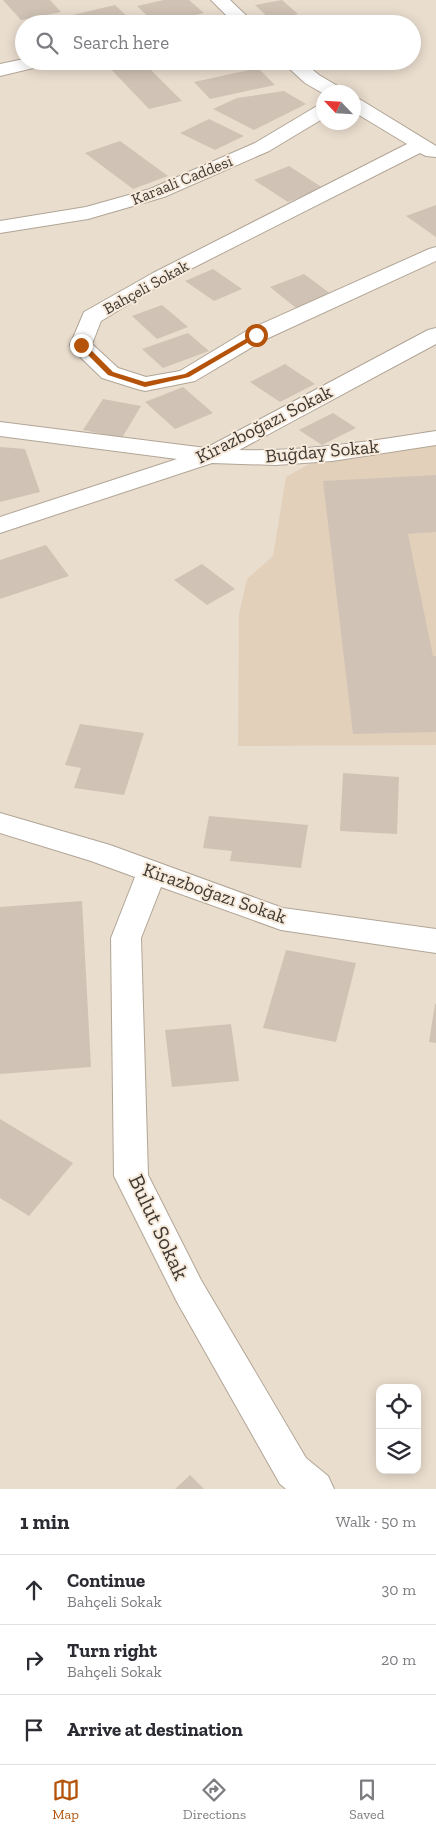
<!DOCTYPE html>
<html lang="en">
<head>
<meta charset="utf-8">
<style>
  :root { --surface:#fff; --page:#f2f2f3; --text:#2b2b33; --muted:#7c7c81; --line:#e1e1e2; --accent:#b45309 }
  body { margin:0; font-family:"Zilla Slab",serif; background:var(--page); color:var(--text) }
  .controls { position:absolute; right:15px; bottom:15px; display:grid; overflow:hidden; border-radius:10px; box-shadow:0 2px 12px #0003 }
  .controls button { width:45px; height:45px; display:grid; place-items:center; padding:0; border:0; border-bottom:1px solid var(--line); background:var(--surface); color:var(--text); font:25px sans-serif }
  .compass { position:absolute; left:316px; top:85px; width:45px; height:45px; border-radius:50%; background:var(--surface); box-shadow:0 2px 12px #0003; rotate:295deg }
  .stop { position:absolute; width:15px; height:15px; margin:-11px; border:4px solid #b45309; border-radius:50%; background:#fff }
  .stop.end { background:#b45309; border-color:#fff; box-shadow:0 1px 5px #0008 }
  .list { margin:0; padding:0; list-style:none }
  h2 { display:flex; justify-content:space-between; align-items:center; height:65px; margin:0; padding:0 20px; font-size:21px }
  h2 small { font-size:16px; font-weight:400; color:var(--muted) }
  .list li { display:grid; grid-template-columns:32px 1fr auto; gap:15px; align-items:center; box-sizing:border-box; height:70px; padding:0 20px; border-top:1px solid var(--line) }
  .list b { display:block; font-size:19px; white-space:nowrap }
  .list p { margin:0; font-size:16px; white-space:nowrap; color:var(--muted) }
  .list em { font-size:16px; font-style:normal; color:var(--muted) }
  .icon { flex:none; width:28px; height:28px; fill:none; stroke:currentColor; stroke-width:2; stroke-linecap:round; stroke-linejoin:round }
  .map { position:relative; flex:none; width:436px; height:1489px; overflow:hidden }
  .search { position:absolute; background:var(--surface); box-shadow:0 2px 12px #0003; left:15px; right:15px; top:15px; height:55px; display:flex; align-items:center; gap:12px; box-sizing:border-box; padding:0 18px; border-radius:28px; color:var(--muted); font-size:19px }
  .sheet { height:275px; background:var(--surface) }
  nav { display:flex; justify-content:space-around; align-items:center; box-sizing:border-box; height:70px; border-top:1px solid var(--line); background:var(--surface); font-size:14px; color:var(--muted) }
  nav a { display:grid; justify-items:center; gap:2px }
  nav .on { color:var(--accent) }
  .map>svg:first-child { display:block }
</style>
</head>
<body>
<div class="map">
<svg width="436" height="1489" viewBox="0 0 436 1489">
  <rect width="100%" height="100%" fill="#e9ddce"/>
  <path fill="#e2d0bb" d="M 436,444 L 436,745 L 238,746 L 239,614 L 247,579 L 273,556 L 286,477 L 309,464 Z"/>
  <g fill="#d0c3b5">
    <path d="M 3,0 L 50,0 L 61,12 L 21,20 Z"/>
    <path d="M 164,0 L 189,0 L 204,13 L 156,24 L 137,6 Z"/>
    <path d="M 282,0 L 298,14 L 271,20 L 255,5 Z"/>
    <path d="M 115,5 L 135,24 L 50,24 L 47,21 Z"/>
    <path d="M 108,61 L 142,61 L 182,101 L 149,109 L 104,62 Z"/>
    <path d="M 258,68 L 275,85 L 210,99 L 194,82 Z"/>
    <path d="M 284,91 L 306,104 L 254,130 L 213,109 L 237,98 Z"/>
    <path d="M 209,119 L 244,136 L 215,150 L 180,133 Z"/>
    <path d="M 120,141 L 168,176 L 133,189 L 85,153 Z"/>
    <path d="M 289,166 L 323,188 L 288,202 L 254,180 Z"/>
    <path d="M 436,205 L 436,237 L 406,216 Z"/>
    <path d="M 213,269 L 242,289 L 214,301 L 185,281 Z"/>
    <path d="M 304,274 L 331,294 L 296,308 L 270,287 Z"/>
    <path d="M 162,305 L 188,327 L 157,339 L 132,316 Z"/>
    <path d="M 188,333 L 209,351 L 163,368 L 142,349 Z"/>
    <path d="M 285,364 L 315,384 L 280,402 L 250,382 Z"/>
    <path d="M 183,387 L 213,413 L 175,429 L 145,402 Z"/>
    <path d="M 103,399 L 141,406 L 122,438 L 83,430 Z"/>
    <path d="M 333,413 L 356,428 L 322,445 L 299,430 Z"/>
    <path d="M 0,447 L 25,449 L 40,492 L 0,502 Z"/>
    <path d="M 436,475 L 436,532 L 408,534 L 433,656 L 436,656 L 436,732 L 353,734 L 323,481 Z"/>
    <path d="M 46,545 L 69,576 L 0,599 L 0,560 Z"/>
    <path d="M 202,564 L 235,589 L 207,605 L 174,580 Z"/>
    <path d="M 80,724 L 144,733 L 124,795 L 74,788 L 81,768 L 65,765 Z"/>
    <path d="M 343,773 L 399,777 L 397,834 L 340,831 Z"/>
    <path d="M 209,816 L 308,825 L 301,868 L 230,861 L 232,851 L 203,848 Z"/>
    <path d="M 82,901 L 91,1067 L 0,1074 L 0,907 Z"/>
    <path d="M 286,950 L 356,963 L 336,1042 L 263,1028 Z"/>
    <path d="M 435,1004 L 436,1004 L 436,1043 L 429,1042 Z"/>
    <path d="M 231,1024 L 239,1081 L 172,1087 L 165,1030 Z"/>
    <path d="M 0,1119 L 73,1163 L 29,1216 L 0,1198 Z"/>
    <path d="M 190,1475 L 204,1489 L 175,1489 Z"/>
  </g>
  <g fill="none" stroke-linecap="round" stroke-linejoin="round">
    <defs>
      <g id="minor">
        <path d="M 211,0 L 230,0 L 255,24 L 235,24 Z"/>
        <path d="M 24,59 L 24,61 L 49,61 L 46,65 L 0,76 L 0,64 Z"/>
        <path d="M 281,61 L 302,61 L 319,75 L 341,88 L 343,92 L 324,94 L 305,83 Z"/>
        <path d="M 354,98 L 361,100 L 436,146 L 436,157 L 426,156 L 420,153 L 167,281 L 101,321 L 92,344 L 118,368 L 146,377 L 180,371 L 248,330 L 429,249 L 436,247 L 436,261 L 264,340 L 195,381 L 145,391 L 137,389 L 102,378 L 73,350 L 70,345 L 84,312 L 153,273 L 407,144 L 354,112 Z"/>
        <path d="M 324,104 L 324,118 L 269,151 L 164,197 L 88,219 L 0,233 L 0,221 L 86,207 L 150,189 L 255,143 L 317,106 Z"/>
        <path d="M 436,328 L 436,344 L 239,450 C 306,452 370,441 436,431 L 436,445 L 332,461 L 276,465 L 212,463 L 0,533 L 0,517 L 177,459 L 0,436 L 0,422 L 206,448 L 428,330 Z"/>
        <path d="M 0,813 L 110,845 L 283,908 L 436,929 L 436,953 L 281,930 L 161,887 L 141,938 L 148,1175 L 201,1280 L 306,1458 L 328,1476 L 334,1489 L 286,1489 L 280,1484 L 177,1302 L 114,1176 L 111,938 L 135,877 L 91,861 L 0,833 Z"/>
      </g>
    </defs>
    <use href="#minor" stroke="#b1a596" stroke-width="2"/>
    <use href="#minor" fill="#fff" fill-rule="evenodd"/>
  </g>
  <path fill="#b45309" d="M 256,333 L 260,335 L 259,336 L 189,377 L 145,387 L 108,375 L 78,345 L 84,343 L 113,372 L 145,382 L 185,374 Z"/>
  <g text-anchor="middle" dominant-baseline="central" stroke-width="4" stroke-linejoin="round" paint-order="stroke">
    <g font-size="16" fill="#3f3a34" stroke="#f7eadb">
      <text transform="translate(182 180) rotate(-22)">Karaali Caddesi</text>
      <text transform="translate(146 287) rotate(-29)">Bahçeli Sokak</text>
    </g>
    <g font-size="19" fill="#3f3a34" stroke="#f7eadb">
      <text transform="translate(264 424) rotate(-27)">Kirazboğazı Sokak</text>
      <text transform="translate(322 451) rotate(-5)">Buğday Sokak</text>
      <text transform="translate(215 893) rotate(19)">Kirazboğazı Sokak</text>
    </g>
    <g font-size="22" fill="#3f3a34" stroke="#f7eadb">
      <text transform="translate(159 1227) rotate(65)">Bulut Sokak</text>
    </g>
  </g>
</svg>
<div class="controls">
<button><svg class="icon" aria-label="locate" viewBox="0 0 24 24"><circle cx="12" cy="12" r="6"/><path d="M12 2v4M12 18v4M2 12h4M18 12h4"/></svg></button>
<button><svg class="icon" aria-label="layers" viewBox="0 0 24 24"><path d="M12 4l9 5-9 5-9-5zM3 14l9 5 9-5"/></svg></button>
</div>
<svg class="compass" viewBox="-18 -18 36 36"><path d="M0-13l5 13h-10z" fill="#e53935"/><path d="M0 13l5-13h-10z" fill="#7c7c81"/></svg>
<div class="stop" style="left:256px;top:335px"></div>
<div class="stop end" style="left:81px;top:345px"></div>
<div class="search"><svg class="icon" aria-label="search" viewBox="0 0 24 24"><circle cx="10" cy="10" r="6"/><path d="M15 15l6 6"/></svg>Search here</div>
</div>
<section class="sheet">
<h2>1 min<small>Walk · 50 m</small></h2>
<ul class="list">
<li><svg class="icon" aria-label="ahead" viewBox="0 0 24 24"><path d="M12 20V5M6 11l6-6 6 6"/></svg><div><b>Continue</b><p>Bahçeli Sokak</p></div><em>30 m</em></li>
<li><svg class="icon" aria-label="right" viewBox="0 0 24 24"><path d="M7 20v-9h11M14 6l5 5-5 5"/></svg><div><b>Turn right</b><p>Bahçeli Sokak</p></div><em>20 m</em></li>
<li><svg class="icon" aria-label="arrive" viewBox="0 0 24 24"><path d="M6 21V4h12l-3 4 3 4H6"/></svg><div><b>Arrive at destination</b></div></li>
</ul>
</section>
<nav>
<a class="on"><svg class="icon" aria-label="map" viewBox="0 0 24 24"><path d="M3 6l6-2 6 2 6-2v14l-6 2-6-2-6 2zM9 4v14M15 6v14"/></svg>Map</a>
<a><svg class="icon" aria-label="directions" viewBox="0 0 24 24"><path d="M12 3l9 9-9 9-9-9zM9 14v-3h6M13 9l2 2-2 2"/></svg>Directions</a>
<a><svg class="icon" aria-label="saved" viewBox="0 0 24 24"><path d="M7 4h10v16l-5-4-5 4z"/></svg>Saved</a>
</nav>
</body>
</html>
